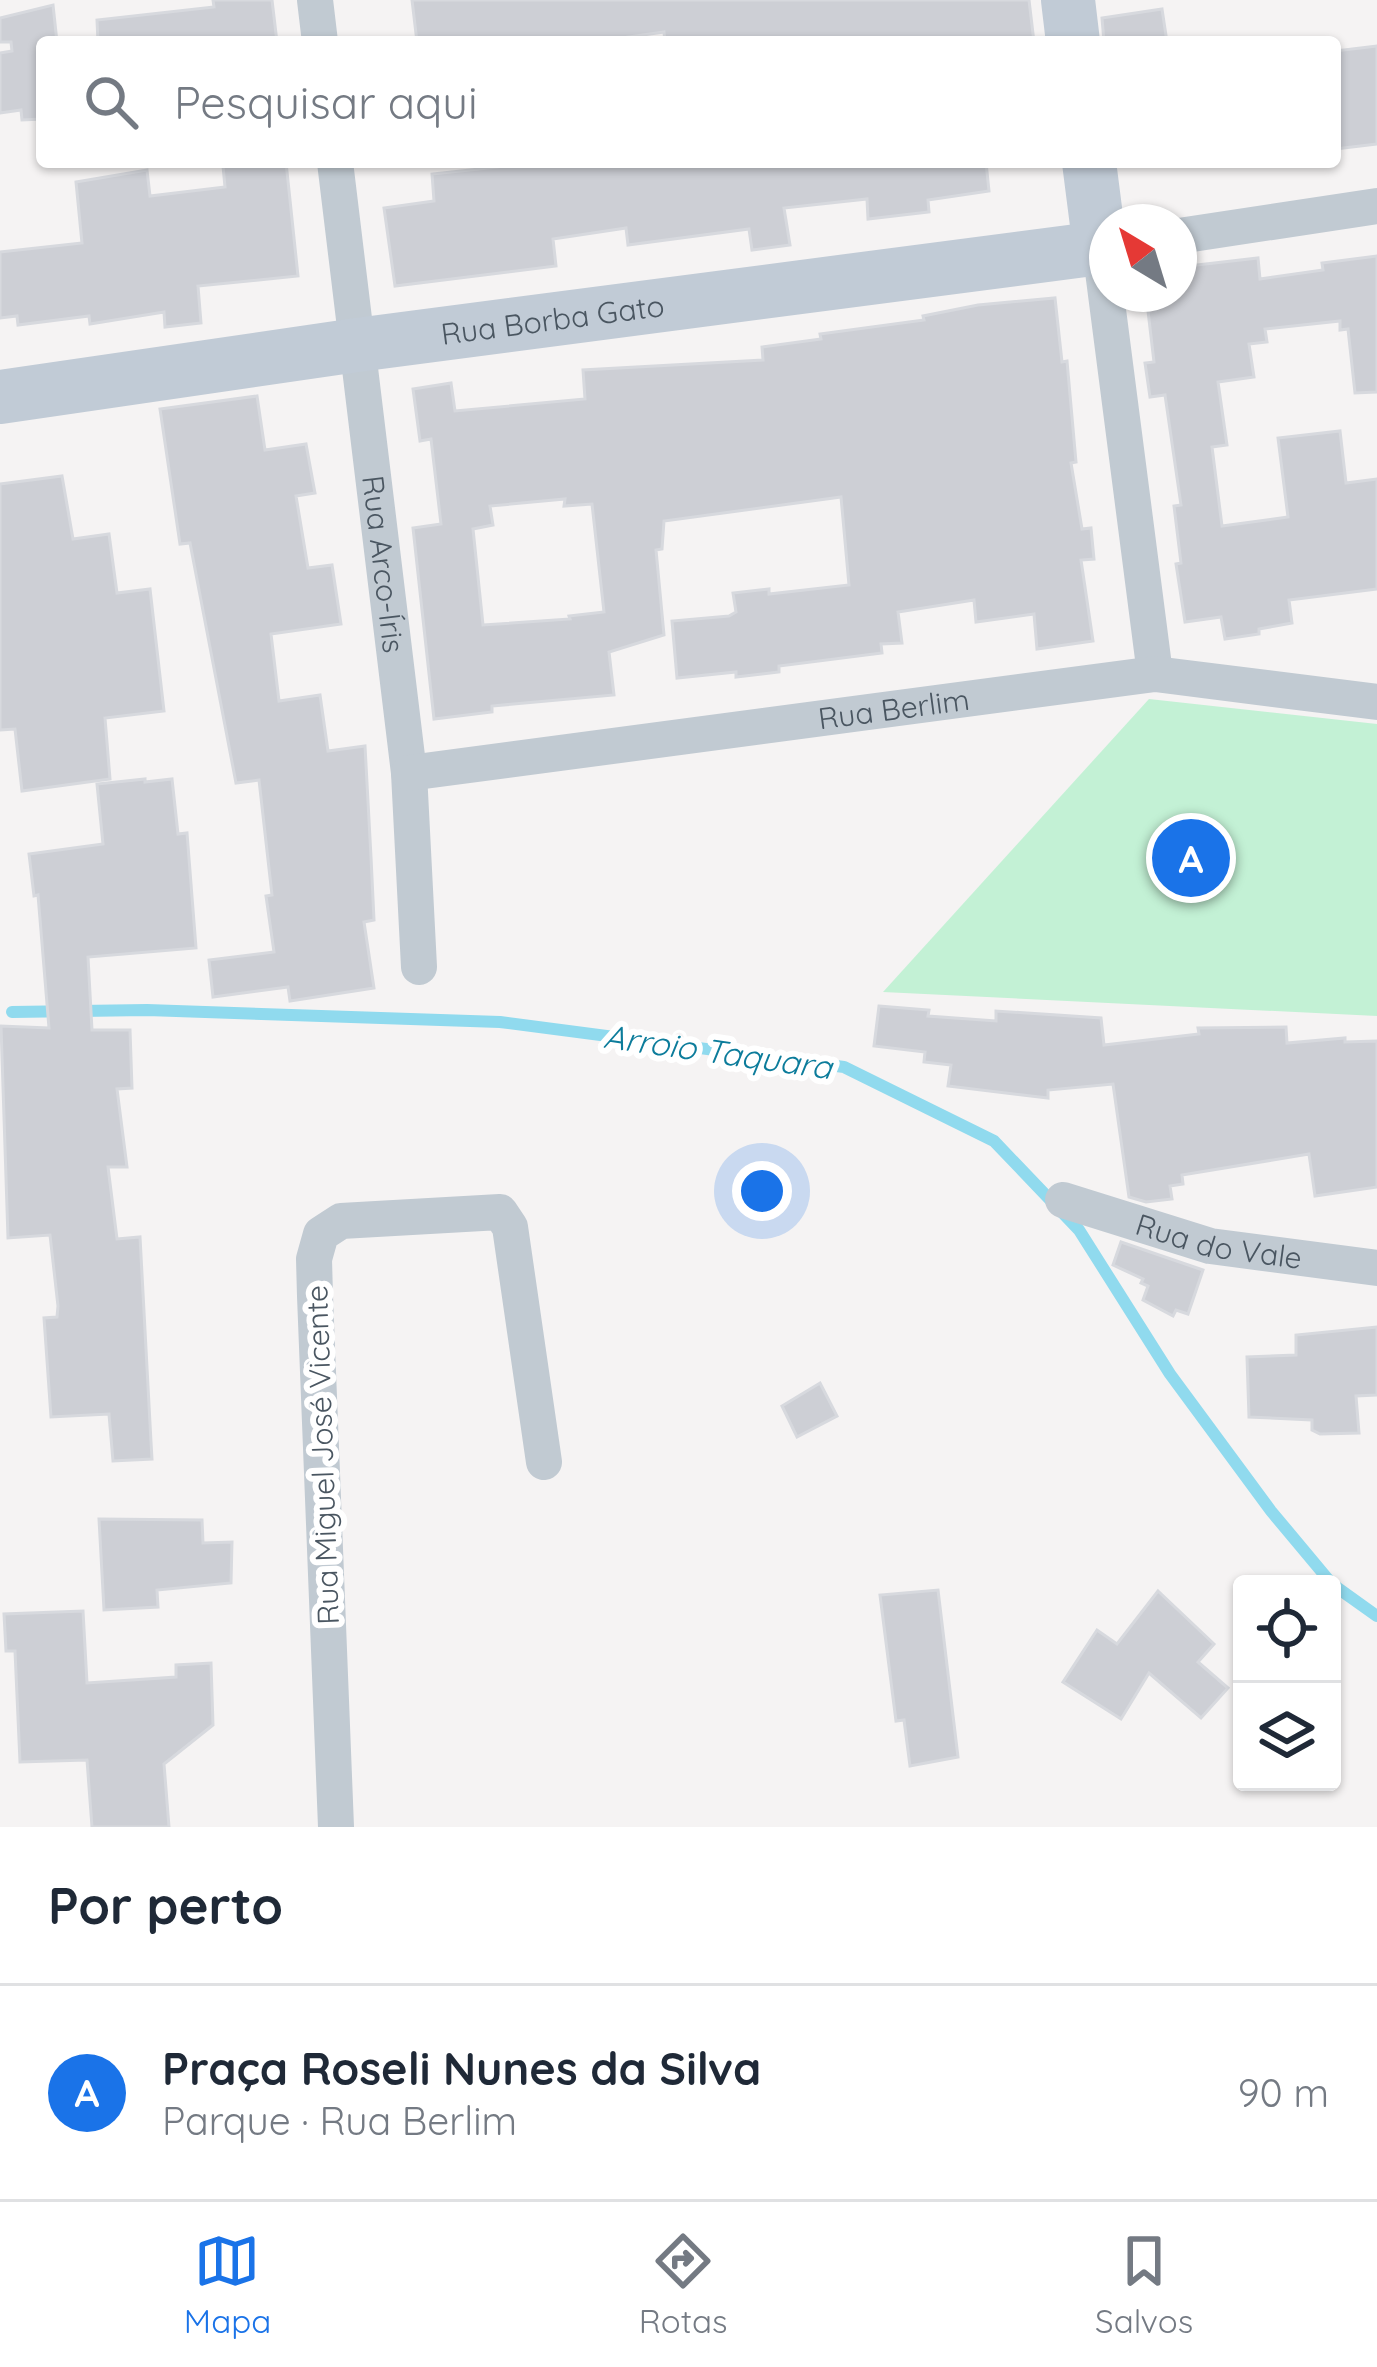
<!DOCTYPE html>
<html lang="pt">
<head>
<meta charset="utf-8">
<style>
  :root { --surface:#fff; --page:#f6f6f7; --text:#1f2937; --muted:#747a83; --line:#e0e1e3; --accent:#1a73e8 }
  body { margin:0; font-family:Quicksand,sans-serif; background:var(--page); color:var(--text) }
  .controls { position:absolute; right:36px; bottom:36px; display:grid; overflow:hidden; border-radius:12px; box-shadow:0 3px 9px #0004 }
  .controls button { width:108px; height:108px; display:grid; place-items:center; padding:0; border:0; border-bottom:3px solid var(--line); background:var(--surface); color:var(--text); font:60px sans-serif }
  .compass { position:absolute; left:1089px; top:204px; width:108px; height:108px; border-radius:50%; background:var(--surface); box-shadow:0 3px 9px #0004; rotate:322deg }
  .you { position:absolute; left:762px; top:1191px; width:42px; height:42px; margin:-30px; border:9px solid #fff; border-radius:50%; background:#1a73e8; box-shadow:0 0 0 18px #1a73e833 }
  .badge { display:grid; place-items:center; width:78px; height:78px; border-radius:50%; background:var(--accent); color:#fff; font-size:39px; font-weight:700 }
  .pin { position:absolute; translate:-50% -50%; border:6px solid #fff; box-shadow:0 3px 12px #0006 }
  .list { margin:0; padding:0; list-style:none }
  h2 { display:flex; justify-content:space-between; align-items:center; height:156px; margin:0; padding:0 48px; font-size:51px }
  h2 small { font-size:39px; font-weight:400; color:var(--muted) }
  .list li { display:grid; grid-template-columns:78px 1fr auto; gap:36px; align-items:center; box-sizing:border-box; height:216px; padding:0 48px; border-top:3px solid var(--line) }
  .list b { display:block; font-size:45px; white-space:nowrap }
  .list p { margin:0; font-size:39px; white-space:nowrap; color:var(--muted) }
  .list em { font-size:39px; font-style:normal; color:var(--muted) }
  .icon { flex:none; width:66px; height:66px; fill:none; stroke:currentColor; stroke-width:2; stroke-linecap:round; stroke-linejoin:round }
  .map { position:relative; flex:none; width:1377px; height:1827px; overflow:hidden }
  .search { position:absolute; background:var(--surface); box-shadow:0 3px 9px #0004; left:36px; right:36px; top:36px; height:132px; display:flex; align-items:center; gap:30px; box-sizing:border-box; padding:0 42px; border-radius:12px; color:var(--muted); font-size:45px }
  .sheet { height:372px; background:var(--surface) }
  nav { display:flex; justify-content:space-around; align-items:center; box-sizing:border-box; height:168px; border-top:3px solid var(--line); background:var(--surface); font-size:33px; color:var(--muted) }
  nav a { display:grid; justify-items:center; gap:6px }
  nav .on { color:var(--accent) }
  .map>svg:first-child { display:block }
</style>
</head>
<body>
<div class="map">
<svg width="1377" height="1827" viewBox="0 0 1377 1827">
  <rect width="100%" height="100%" fill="#f5f3f3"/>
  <path fill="#c3f1d5" d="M 1149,699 L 1377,724 L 1377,1016 L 883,992 Z"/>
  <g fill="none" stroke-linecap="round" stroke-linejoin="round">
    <g stroke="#90daee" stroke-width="12">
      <path d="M 12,1012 L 147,1010 L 500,1022 L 844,1067 L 994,1141 L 1079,1230 L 1170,1374 L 1271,1511 L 1332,1584"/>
      <path d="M 1332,1584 L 1377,1616"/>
    </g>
  </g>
  <g fill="#cdcfd5" stroke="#d7d9de" stroke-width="3" fill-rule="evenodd">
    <path d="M 213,0 L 272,0 L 277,42 L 98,42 L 97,20 L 214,7 Z"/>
    <path d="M 412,0 L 1029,0 L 1034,42 L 665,42 L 664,32 L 594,42 L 417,42 Z"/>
    <path d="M 53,5 L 57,42 L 42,42 L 42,119 L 22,120 L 21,110 L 0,113 L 0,53 L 12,51 L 11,42 L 0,42 L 0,18 Z"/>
    <path d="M 1162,9 L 1167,42 L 1104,42 L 1102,18 Z"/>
    <path d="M 1377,46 L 1377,144 L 1335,149 L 1335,51 Z"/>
    <path d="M 247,162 L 286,162 L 298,276 L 198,286 L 201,323 L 165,327 L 164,312 L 90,324 L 89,316 L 18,325 L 17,316 L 0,318 L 0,252 L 82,243 L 76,182 L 147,170 L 150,196 L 225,187 L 223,166 Z"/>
    <path d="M 497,162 L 986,162 L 989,191 L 928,200 L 929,212 L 868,219 L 867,199 L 784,208 L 790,245 L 752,250 L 749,229 L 628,245 L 626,228 L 553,239 L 556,266 L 395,286 L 384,208 L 434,201 L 432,174 L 498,167 Z"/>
    <path d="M 1377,256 L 1377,392 L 1355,393 L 1348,329 L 1340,330 L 1340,321 L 1265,329 L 1267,342 L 1249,344 L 1254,377 L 1218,382 L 1227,445 L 1212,447 L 1222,526 L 1288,517 L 1278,438 L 1340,431 L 1346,483 L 1377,479 L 1377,589 L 1289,600 L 1292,623 L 1259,629 L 1259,634 L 1225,639 L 1221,617 L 1185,622 L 1176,564 L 1181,563 L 1174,506 L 1181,505 L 1165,395 L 1150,397 L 1145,363 L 1154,362 L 1146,294 L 1179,294 L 1179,267 L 1258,258 L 1260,279 L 1323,270 L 1322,263 Z"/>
    <path d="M 1055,298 L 1062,362 L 1067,361 L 1076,462 L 1071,463 L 1082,529 L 1091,528 L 1094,559 L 1081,560 L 1093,641 L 1037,649 L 1034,614 L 976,622 L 974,600 L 898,612 L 902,643 L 881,644 L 882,653 L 779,666 L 779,672 L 736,677 L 736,672 L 677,678 L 672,621 L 729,616 L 736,612 L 733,593 L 769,589 L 769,594 L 849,585 L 841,497 L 664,521 L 662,549 L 656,550 L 664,635 L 609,652 L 614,695 L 492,706 L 492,712 L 434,719 L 413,528 L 441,524 L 431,439 L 420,441 L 413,389 L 451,383 L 455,411 L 585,399 L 583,370 L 763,360 L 762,347 L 821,339 L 820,334 L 924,320 L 923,316 L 978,305 ZM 565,499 L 564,506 L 592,504 L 604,612 L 569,616 L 570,619 L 483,625 L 473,529 L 493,525 L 490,506 Z"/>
    <path d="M 257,396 L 265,450 L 306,444 L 315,493 L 296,496 L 308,568 L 332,565 L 341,624 L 271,634 L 279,701 L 320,695 L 328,751 L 365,746 L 371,857 L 374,920 L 364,922 L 374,988 L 290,1001 L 288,987 L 213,997 L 209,960 L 274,952 L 266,896 L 272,895 L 259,780 L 236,783 L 190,543 L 180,544 L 160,409 Z"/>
    <path d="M 62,476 L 73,539 L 109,534 L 117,593 L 150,589 L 164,711 L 105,718 L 110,779 L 22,791 L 15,729 L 0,730 L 0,484 Z"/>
    <path d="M 145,779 L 145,782 L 172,779 L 178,834 L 187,833 L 196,948 L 88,957 L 92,1030 L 130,1030 L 132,1088 L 117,1089 L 127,1167 L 108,1167 L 117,1239 L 140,1237 L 151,1442 L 152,1459 L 113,1461 L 109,1414 L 51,1417 L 44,1318 L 57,1317 L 58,1306 L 50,1235 L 8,1238 L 1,1026 L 49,1028 L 38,895 L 34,896 L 29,854 L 103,844 L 97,784 Z"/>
    <path d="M 879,1006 L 929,1010 L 928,1016 L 996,1021 L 996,1011 L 1101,1018 L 1104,1045 L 1199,1034 L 1198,1028 L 1286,1027 L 1287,1043 L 1345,1038 L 1345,1042 L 1377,1041 L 1377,1187 L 1315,1196 L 1309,1154 L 1182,1175 L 1183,1184 L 1170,1186 L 1172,1199 L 1146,1202 L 1129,1197 L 1113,1084 L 1048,1090 L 1048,1098 L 948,1086 L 951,1065 L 924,1062 L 925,1052 L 874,1046 Z"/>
    <path d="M 1121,1242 L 1203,1270 L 1188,1314 L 1176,1310 L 1173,1316 L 1143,1300 L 1148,1286 L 1141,1283 L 1143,1279 L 1113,1265 Z"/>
    <path d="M 1377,1327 L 1377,1395 L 1356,1396 L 1359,1433 L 1320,1434 L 1312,1430 L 1312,1420 L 1249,1417 L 1247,1357 L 1296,1355 L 1296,1335 Z"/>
    <path d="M 820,1383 L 837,1416 L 797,1437 L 782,1406 Z"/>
    <path d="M 99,1519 L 202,1520 L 203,1543 L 232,1542 L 231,1583 L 157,1590 L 158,1607 L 104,1610 Z"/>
    <path d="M 938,1590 L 958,1757 L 910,1766 L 904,1720 L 896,1721 L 880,1595 Z"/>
    <path d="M 1158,1591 L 1214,1644 L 1198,1662 L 1228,1688 L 1201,1718 L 1149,1673 L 1121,1719 L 1063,1682 L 1097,1630 L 1117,1644 Z"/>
    <path d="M 83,1611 L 87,1683 L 176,1677 L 176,1665 L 211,1663 L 213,1725 L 164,1764 L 169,1827 L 92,1827 L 87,1760 L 20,1762 L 15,1651 L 6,1651 L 4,1614 Z"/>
  </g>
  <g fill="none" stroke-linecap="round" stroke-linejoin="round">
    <g stroke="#c1cad2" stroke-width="36">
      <path d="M 315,0 L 320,42"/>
      <path id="s1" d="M 335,162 L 409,773 L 419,967"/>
      <path d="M 1179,236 L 1377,206"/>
      <path d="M 1107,247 L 1100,248 L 1155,674"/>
      <path id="s2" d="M 409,773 L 1155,674 L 1377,702"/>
      <path id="s3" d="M 1063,1200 L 1210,1246 L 1377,1268"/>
      <path d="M 336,1827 L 315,1296 L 314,1259 L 321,1234 L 341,1221 L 500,1212 L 510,1227 L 544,1462"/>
    </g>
    <g stroke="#c1cbd6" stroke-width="54">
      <path d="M 1068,0 L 1073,42"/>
      <path id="s4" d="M 0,397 L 357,345 L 1100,248 L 1089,162"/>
    </g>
  </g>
  <g text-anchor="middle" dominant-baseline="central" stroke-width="12" stroke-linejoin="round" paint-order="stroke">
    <g font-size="30" fill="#4a5661" stroke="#fff">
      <text stroke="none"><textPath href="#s4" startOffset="558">Rua Borba Gato</textPath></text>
      <text stroke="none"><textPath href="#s1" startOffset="405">Rua Arco-Íris</textPath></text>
      <text stroke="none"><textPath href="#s2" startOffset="489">Rua Berlim</textPath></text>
      <text stroke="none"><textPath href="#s3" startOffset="162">Rua do Vale</textPath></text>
      <text transform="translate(322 1455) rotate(-92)">Rua Miguel José Vicente</text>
    </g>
    <g font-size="33" font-style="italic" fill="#0c7c9b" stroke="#fff">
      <text transform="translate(718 1051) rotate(8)">Arroio Taquara</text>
    </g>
  </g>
</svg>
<div class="controls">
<button><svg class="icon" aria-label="locate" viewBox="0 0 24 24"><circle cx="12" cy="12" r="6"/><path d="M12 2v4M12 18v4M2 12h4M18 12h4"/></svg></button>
<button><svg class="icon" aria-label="layers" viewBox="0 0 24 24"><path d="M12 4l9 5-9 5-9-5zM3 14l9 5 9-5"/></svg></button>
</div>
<svg class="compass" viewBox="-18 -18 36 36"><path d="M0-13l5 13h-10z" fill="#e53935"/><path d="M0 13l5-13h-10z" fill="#747a83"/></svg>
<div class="you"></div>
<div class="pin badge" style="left:1191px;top:858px">A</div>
<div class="search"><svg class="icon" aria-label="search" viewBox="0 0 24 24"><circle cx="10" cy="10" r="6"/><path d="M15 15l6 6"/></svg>Pesquisar aqui</div>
</div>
<section class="sheet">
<h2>Por perto<small></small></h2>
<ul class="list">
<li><span class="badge">A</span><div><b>Praça Roseli Nunes da Silva</b><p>Parque · Rua Berlim</p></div><em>90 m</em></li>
</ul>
</section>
<nav>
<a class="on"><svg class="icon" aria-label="map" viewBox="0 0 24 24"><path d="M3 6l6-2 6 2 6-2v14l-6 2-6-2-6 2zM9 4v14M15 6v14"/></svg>Mapa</a>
<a><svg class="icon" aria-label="directions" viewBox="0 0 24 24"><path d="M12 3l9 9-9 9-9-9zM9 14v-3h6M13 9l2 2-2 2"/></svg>Rotas</a>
<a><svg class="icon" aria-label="saved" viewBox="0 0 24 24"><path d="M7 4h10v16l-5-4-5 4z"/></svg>Salvos</a>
</nav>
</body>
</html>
